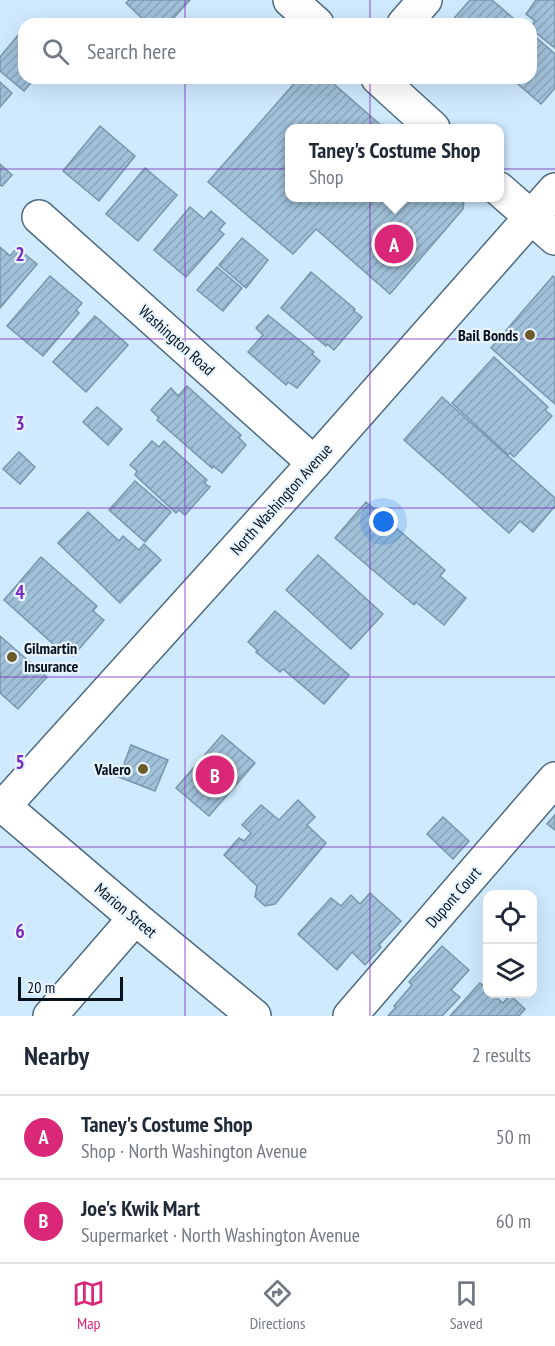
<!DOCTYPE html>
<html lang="en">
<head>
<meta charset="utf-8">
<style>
  :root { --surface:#fff; --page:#f6f6f7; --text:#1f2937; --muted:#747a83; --line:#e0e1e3; --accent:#db2777 }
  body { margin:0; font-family:"PT Sans Narrow",sans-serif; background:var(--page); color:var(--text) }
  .controls { position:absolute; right:18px; bottom:18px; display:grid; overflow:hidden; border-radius:12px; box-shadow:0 6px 24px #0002 }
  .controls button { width:54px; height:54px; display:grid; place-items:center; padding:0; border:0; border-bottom:2px solid var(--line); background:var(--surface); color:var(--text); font:30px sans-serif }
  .scale { position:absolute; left:18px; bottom:15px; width:105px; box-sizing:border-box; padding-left:6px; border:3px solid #07121a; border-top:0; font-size:16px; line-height:21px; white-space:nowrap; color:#07121a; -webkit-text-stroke:4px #e7f4ff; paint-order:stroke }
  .you { position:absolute; left:384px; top:522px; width:21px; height:21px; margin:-15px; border:4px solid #fff; border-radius:50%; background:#1a73e8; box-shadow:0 0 0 9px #1a73e833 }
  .badge { display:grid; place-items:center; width:39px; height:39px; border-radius:50%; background:var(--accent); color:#fff; font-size:20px; font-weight:700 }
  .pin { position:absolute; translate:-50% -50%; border:3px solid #fff; box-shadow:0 2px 6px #0006 }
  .popup { position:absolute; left:285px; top:124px; width:219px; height:78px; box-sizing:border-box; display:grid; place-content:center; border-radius:12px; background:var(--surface); filter:drop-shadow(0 2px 4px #0005); font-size:20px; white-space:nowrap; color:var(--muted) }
  .popup b { font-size:22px; color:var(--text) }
  .popup::after { content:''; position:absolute; left:50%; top:100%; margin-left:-12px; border:12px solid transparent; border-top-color:var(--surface) }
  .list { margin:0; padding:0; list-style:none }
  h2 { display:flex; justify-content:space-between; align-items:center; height:78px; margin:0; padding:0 24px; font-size:26px }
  h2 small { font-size:20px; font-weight:400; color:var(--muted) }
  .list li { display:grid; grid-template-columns:39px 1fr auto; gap:18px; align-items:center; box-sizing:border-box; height:84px; padding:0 24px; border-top:2px solid var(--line) }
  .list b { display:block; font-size:22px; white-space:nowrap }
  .list p { margin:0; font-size:20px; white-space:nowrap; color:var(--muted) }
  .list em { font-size:20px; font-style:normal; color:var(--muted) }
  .icon { flex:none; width:33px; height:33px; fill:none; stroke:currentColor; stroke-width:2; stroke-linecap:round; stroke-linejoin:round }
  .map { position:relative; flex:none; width:555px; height:1016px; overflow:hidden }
  .search { position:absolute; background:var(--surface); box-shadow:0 6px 24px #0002; left:18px; right:18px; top:18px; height:66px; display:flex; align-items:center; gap:15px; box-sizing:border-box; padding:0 21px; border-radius:18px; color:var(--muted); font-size:22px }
  .sheet { height:246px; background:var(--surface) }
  nav { display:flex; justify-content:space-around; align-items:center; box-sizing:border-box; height:84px; border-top:2px solid var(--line); background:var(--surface); font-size:16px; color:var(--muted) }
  nav a { display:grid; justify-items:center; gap:3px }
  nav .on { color:var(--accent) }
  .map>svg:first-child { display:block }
</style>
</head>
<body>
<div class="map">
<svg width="555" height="1016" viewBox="0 0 555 1016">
  <defs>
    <pattern id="building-hatch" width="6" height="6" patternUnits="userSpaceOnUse" patternTransform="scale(1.5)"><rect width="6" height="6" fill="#a1c1d9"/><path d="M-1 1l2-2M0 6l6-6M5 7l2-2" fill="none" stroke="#89a5ba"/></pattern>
  </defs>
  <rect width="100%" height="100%" fill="#cfe9fd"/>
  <g fill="url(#building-hatch)" stroke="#7796ad" stroke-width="1.5">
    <path d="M 129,0 L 190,0 L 168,24 L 148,24 L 126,3 Z"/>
    <path d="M 470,0 L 492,0 L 520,24 L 449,24 Z"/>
    <path d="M 536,0 L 555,0 L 555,48 L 531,29 L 531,26 L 535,21 L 526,14 Z"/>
    <path d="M 24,28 L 24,78 L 35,78 L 24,91 L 0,71 L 0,57 Z"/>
    <path d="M 531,33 L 555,54 L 555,88 L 541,104 L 511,78 L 531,78 Z"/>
    <path d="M 299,78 L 327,78 L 384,128 L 289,128 L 289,198 L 462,198 L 464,199 L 463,209 L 390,294 L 316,229 L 293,254 L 208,182 Z"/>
    <path d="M 0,82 L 12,93 L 0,107 Z"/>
    <path d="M 100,126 L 135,156 L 99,201 L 63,171 Z"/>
    <path d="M 0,164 L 12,175 L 2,186 L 0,185 Z"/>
    <path d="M 145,168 L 177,195 L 138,241 L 106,214 Z"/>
    <path d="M 190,207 L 204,219 L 211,211 L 225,223 L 219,230 L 224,234 L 186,277 L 154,250 Z"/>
    <path d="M 242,238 L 268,260 L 246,288 L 219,265 Z"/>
    <path d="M 0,247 L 10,256 L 17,248 L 37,264 L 0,308 Z"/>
    <path d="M 217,267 L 242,288 L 223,311 L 197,290 Z"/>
    <path d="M 311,272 L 355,309 L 353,310 L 362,317 L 334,350 L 327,344 L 326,346 L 281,308 Z"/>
    <path d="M 50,276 L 82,303 L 76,310 L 79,313 L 43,356 L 7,326 Z"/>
    <path d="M 553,276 L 555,278 L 555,404 L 491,348 Z"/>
    <path d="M 268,315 L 314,352 L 312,354 L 320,361 L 297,388 L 288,382 L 286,385 L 248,352 L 263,335 L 256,328 Z"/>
    <path d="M 95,316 L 128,345 L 86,392 L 53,362 Z"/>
    <path d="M 494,357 L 548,407 L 545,410 L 552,416 L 514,457 L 510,453 L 508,455 L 452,403 Z"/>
    <path d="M 187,386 L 241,435 L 239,438 L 246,445 L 222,473 L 213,466 L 212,468 L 157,420 L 159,418 L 151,410 L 171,388 L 178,396 Z"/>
    <path d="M 442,397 L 555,498 L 555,506 L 533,532 L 520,521 L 509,533 L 404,440 Z"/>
    <path d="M 97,407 L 122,429 L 108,445 L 83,422 Z"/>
    <path d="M 152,441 L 159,447 L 164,441 L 207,480 L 204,483 L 210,487 L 185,515 L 179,510 L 176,513 L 135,475 L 137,471 L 130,465 Z"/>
    <path d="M 19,452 L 35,467 L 20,484 L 3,469 Z"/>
    <path d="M 135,481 L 171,512 L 145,542 L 109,510 Z"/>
    <path d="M 366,502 L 445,570 L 440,576 L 466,598 L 444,625 L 416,602 L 414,605 L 335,538 Z"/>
    <path d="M 88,512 L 119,541 L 123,536 L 139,550 L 144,544 L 161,560 L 120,603 L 58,543 Z"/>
    <path d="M 318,555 L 383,614 L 351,649 L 286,590 Z"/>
    <path d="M 41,557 L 97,606 L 93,611 L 104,620 L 73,656 L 62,647 L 60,650 L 4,600 Z"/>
    <path d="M 275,611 L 349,675 L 324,704 L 283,669 L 280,672 L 256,652 L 257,650 L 248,642 Z"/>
    <path d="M 0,636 L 47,677 L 18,709 L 0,693 Z"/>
    <path d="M 222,735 L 255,763 L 209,816 L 176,788 Z"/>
    <path d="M 131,745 L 168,760 L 155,791 L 119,777 Z"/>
    <path d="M 298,800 L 315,817 L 307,825 L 326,843 L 275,904 L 265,906 L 255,897 L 257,886 L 224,855 L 239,838 L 244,841 L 251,833 L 242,825 L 261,805 L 279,820 Z"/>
    <path d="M 555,815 L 555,830 L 547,824 Z"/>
    <path d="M 443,817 L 469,841 L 453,859 L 427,834 Z"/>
    <path d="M 370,893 L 401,921 L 379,945 L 381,947 L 365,965 L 352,952 L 337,970 L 298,934 L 331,898 L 341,906 L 351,895 L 360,904 Z"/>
    <path d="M 442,946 L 469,970 L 451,990 L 460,997 L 442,1016 L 388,1016 L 396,1007 L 394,1006 L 412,985 L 409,982 Z"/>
    <path d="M 480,983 L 488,989 L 488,994 L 492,994 L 503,1003 L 510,995 L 525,1009 L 519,1016 L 450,1016 Z"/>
  </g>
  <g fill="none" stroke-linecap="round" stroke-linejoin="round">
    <defs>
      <g id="minor">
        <path d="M 290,0 L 317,24"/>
        <path d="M 404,24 L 425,0"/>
        <path d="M 378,78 L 433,128"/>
        <path d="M 499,189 L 555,238"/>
        <path d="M 39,217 L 314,463"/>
        <path d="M 0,803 L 135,918 L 254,1016"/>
        <path d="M 4,806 L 314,463 L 555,190"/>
        <path d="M 50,1016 L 135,918"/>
        <path d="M 350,1016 L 555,779"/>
      </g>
    </defs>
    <use href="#minor" stroke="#4d6a80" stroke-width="36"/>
    <use href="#minor" stroke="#fff" stroke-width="33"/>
  </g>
  <path fill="none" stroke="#7b2cbf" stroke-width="1.5" stroke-opacity="0.55" d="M 185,0 L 185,24M 370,0 L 370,24M 185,78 L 185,1016M 370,78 L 370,1016M 0,169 L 555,169M 0,339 L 555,339M 0,508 L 555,508M 0,677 L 555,677M 0,847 L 555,847"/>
  <g fill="#6c5b29" stroke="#e7f4ff" stroke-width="2">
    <circle cx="530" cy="335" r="6"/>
    <circle cx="12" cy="657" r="6"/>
    <circle cx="143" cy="769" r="6"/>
  </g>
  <g text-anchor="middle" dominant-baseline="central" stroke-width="4.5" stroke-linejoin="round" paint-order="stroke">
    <g font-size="16" font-weight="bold" fill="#07121a" stroke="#e7f4ff" text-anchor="end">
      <text x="518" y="335">Bail Bonds</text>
      <text x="24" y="648" text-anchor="start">Gilmartin<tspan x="24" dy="18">Insurance</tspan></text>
      <text x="131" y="769">Valero</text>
    </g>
    <g font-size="16" fill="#07121a" stroke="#e7f4ff">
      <text transform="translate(177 340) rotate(42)">Washington Road</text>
      <text transform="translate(281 499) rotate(-48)">North Washington Avenue</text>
      <text transform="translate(453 897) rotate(-49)">Dupont Court</text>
      <text transform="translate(126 910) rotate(40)">Marion Street</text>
    </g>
  </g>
  <g font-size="20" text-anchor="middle" font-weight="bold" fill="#7b2cbf" stroke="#e7f4ff" stroke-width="4.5" stroke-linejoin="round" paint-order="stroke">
    <text x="20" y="261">2</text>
    <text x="20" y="430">3</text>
    <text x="20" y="599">4</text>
    <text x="20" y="769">5</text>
    <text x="20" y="938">6</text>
  </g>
</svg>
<div class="controls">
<button><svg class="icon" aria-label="locate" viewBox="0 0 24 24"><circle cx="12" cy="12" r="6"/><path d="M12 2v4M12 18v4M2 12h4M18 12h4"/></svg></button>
<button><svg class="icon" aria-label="layers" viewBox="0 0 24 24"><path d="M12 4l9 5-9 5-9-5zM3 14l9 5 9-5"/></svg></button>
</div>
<div class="scale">20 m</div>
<div class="you"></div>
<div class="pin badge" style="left:394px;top:244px">A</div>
<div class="popup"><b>Taney's Costume Shop</b>Shop</div>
<div class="pin badge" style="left:215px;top:775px">B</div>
<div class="search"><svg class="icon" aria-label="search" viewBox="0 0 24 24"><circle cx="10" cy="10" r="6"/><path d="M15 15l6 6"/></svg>Search here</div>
</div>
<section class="sheet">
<h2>Nearby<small>2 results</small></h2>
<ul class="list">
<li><span class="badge">A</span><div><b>Taney's Costume Shop</b><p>Shop · North Washington Avenue</p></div><em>50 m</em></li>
<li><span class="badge">B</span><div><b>Joe's Kwik Mart</b><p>Supermarket · North Washington Avenue</p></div><em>60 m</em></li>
</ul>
</section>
<nav>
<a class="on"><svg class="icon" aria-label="map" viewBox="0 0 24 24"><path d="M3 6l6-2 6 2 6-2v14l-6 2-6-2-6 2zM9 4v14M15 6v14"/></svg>Map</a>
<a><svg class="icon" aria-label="directions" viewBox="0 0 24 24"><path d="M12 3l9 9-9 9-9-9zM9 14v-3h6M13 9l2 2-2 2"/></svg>Directions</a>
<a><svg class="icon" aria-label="saved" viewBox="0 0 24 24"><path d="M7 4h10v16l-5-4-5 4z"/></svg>Saved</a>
</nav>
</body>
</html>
